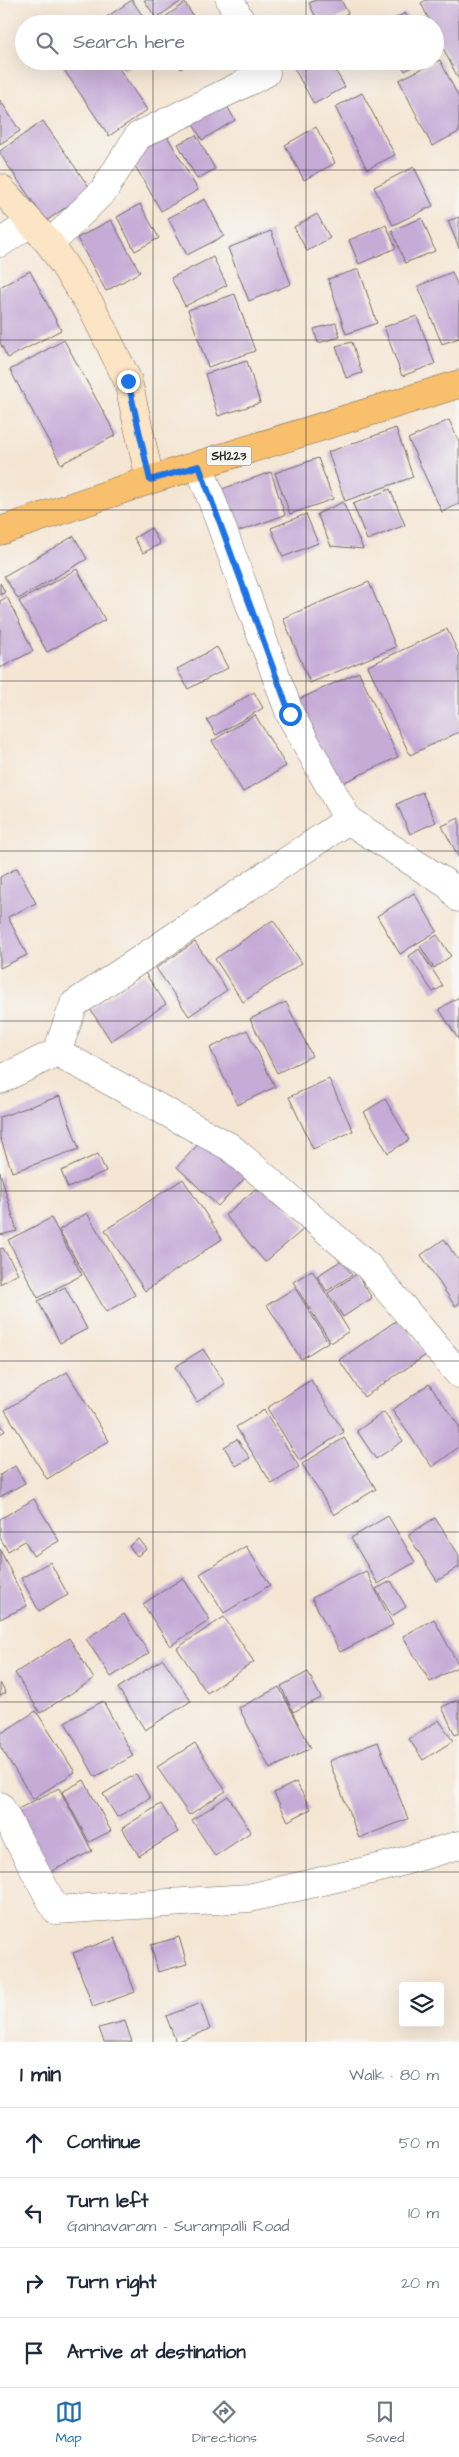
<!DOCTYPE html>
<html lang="en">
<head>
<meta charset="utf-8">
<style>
  :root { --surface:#fff; --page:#f2f2f3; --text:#1f2937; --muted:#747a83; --line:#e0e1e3; --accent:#1f6fb2 }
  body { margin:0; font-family:"Architects Daughter",sans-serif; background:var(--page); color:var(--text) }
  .controls { position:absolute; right:15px; bottom:15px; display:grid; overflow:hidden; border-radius:5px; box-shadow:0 5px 20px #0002 }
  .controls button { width:45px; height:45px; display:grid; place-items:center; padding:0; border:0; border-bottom:1px solid var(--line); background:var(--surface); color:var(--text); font:25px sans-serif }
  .stop { position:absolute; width:15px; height:15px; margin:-11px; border:4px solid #1a73e8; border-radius:50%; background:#fff }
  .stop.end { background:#1a73e8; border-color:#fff; box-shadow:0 1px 5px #0008 }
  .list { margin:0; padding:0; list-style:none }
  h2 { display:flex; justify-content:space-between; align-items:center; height:65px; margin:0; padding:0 20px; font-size:21px }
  h2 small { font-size:16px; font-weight:400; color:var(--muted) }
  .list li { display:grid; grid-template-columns:32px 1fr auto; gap:15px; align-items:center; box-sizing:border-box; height:70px; padding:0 20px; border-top:1px solid var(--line) }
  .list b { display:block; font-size:19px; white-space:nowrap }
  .list p { margin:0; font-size:16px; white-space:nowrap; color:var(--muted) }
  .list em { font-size:16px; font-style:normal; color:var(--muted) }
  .icon { flex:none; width:28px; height:28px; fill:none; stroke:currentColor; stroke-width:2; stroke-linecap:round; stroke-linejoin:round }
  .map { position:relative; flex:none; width:459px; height:2042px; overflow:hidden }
  .search { position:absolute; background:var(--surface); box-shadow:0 5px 20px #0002; left:15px; right:15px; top:15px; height:55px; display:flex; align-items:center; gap:12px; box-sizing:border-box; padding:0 18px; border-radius:28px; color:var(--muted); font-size:19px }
  .sheet { height:345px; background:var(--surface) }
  nav { display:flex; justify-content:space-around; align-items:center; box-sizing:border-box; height:70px; border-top:1px solid var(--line); background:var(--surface); font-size:14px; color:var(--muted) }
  nav a { display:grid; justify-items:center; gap:2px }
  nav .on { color:var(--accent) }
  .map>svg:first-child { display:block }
</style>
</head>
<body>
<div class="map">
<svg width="459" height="2042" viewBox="0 0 459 2042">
  <rect width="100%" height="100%" fill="#f6f6f2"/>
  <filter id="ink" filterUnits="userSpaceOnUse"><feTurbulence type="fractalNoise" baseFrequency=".02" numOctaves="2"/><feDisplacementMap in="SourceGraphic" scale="10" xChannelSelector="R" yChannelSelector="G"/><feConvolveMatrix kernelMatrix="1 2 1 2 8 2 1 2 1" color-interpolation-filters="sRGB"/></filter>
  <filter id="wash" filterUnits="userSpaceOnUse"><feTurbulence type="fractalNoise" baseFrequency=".0096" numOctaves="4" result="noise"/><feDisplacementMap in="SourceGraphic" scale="20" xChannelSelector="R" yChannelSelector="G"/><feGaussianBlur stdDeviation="1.12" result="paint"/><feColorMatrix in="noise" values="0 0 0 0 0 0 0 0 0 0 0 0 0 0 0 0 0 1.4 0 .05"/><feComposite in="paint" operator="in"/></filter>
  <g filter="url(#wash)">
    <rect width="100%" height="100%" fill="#f5e6d4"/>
    <g id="blocks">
      <g fill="#c6abd7">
        <path d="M 132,0 L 148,24 L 96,24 Z"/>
        <path d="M 144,0 L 183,0 L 156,18 Z"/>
        <path d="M 316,0 L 341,0 L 348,13 L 325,24 L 319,24 L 309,3 Z"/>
        <path d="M 426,0 L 459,0 L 459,80 L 435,32 L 435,24 L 431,24 L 421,3 Z"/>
        <path d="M 185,3 L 198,24 L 155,24 Z"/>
        <path d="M 405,13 L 411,24 L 386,24 Z"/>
        <path d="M 440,60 L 459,98 L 459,132 L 432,146 L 399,80 Z"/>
        <path d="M 58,61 L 114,61 L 147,110 L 109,136 Z"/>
        <path d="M 119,61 L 137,61 L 124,70 Z"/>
        <path d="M 176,61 L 191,61 L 181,69 Z"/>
        <path d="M 293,61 L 330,61 L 345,87 L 314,104 L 291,63 Z"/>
        <path d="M 399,61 L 422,61 L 405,71 Z"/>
        <path d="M 362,93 L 395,155 L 367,169 L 335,107 Z"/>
        <path d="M 223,99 L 235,120 L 202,140 L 190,119 Z"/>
        <path d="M 0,100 L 20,131 L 0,144 Z"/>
        <path d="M 43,121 L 91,190 L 46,221 L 0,154 L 0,151 Z"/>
        <path d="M 316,127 L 335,163 L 304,180 L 285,145 Z"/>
        <path d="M 196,135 L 215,169 L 197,179 L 178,144 Z"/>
        <path d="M 167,136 L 198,190 L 161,211 L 130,157 Z"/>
        <path d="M 414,167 L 433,206 L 393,225 L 374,187 Z"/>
        <path d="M 205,199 L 224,236 L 187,255 L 168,218 Z"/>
        <path d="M 140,204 L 159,238 L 135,251 L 117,217 Z"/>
        <path d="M 317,214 L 330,238 L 307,251 L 294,227 Z"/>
        <path d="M 459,217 L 459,248 L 448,221 Z"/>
        <path d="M 422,218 L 435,251 L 405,263 L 392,230 Z"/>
        <path d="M 111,220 L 140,272 L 106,291 L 77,238 Z"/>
        <path d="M 386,225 L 396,248 L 359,264 L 349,240 Z"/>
        <path d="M 271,231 L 291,284 L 249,301 L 228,248 Z"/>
        <path d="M 213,257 L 227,285 L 185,306 L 171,278 Z"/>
        <path d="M 359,269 L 377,323 L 346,334 L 328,279 Z"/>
        <path d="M 30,271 L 61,330 L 8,358 L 0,343 L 0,287 Z"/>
        <path d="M 452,272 L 459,289 L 459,338 L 442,344 L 418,286 Z"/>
        <path d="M 235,294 L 255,351 L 208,367 L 188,310 Z"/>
        <path d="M 417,316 L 435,364 L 402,376 L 384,327 Z"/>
        <path d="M 336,323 L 340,337 L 318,343 L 314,329 Z"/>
        <path d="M 64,340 L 116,435 L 61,464 L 10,370 Z"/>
        <path d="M 352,342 L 362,373 L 346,378 L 336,346 Z"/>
        <path d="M 247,361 L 260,403 L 218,416 L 205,374 Z"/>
        <path d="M 449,420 L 459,442 L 459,504 L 442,512 L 408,439 Z"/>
        <path d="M 396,428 L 413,477 L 345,501 L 328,452 Z"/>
        <path d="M 318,458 L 333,499 L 290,514 L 275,473 Z"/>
        <path d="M 271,472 L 285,515 L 237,532 L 222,489 Z"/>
        <path d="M 390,489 L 405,525 L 367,540 L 353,504 Z"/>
        <path d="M 343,502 L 363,549 L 331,546 L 317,514 Z"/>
        <path d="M 306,514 L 318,543 L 283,557 L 271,528 Z"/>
        <path d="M 151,528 L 160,544 L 143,553 L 134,538 Z"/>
        <path d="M 74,536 L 87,559 L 18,599 L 4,576 Z"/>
        <path d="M 77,569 L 105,620 L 47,652 L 19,601 Z"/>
        <path d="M 369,582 L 396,647 L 310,683 L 283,618 Z"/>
        <path d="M 0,583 L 5,592 L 0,595 Z"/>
        <path d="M 7,597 L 33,651 L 0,668 L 0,601 Z"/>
        <path d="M 447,629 L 459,655 L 459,732 L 410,755 L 368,666 Z"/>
        <path d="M 217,647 L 228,668 L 188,689 L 177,669 Z"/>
        <path d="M 359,672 L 398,757 L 334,787 L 295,701 Z"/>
        <path d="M 254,692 L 263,708 L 216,735 L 207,720 Z"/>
        <path d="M 255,715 L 286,766 L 243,792 L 212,741 Z"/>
        <path d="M 422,792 L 436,822 L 410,834 L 397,804 Z"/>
        <path d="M 459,818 L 459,858 L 442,826 Z"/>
        <path d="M 17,868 L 36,903 L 8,917 L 27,955 L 0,968 L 0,877 Z"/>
        <path d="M 414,893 L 437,931 L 400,954 L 377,916 Z"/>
        <path d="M 273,920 L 302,963 L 243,1002 L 215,959 Z"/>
        <path d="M 437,935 L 451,956 L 434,968 L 420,946 Z"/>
        <path d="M 195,942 L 227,990 L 189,1016 L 156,968 Z"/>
        <path d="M 419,949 L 443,986 L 433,992 L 409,956 Z"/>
        <path d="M 145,973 L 166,1004 L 111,1041 L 90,1009 Z"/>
        <path d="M 459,997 L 459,1040 L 439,1009 Z"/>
        <path d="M 286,1002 L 312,1056 L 277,1073 L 250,1019 Z"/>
        <path d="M 247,1030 L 275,1087 L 237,1105 L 210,1048 Z"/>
        <path d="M 329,1079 L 353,1131 L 313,1149 L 289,1097 Z"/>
        <path d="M 60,1096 L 79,1149 L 12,1172 L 0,1137 L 0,1117 Z"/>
        <path d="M 385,1099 L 409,1140 L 388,1153 L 364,1112 Z"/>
        <path d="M 204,1138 L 246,1177 L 218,1206 L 177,1167 Z"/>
        <path d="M 98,1154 L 106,1171 L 68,1188 L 61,1171 Z"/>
        <path d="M 0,1172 L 17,1231 L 0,1235 Z"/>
        <path d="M 183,1179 L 222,1239 L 145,1291 L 105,1230 Z"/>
        <path d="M 265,1181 L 305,1228 L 265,1262 L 225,1215 Z"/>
        <path d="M 87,1213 L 135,1295 L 106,1312 L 59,1230 Z"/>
        <path d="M 51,1218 L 82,1275 L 38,1298 L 8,1240 Z"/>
        <path d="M 444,1239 L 459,1261 L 459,1304 L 455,1306 L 421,1255 Z"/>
        <path d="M 3,1248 L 18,1273 L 0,1284 L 0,1249 Z"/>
        <path d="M 342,1260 L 352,1275 L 327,1291 L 317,1276 Z"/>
        <path d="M 312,1270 L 349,1331 L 331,1343 L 293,1282 Z"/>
        <path d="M 357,1274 L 372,1298 L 343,1317 L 328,1293 Z"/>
        <path d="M 65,1287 L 87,1329 L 60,1343 L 38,1301 Z"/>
        <path d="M 295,1288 L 328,1342 L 301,1359 L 267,1305 Z"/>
        <path d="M 400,1318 L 426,1355 L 364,1397 L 339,1360 Z"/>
        <path d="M 203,1349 L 225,1384 L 197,1402 L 175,1367 Z"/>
        <path d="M 67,1372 L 109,1441 L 47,1479 L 5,1410 Z"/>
        <path d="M 311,1380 L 344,1432 L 299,1460 L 267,1408 Z"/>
        <path d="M 429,1384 L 459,1426 L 459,1447 L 432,1467 L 392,1410 Z"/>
        <path d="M 264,1410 L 299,1467 L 272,1484 L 236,1427 Z"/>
        <path d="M 384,1412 L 403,1441 L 376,1459 L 357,1431 Z"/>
        <path d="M 0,1423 L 5,1431 L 0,1434 Z"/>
        <path d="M 344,1438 L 376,1489 L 334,1515 L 302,1464 Z"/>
        <path d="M 237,1439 L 250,1458 L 236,1466 L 224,1447 Z"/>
        <path d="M 15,1466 L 25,1483 L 0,1497 L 0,1475 Z"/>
        <path d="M 34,1499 L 59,1541 L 33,1556 L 25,1541 L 8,1551 L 0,1538 L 0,1519 Z"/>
        <path d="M 388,1516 L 415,1562 L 378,1584 L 351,1538 Z"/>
        <path d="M 435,1518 L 459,1555 L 459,1567 L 437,1581 L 408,1535 Z"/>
        <path d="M 139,1539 L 147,1549 L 137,1556 L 129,1546 Z"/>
        <path d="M 246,1546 L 270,1585 L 224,1613 L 200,1574 Z"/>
        <path d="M 0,1549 L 27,1606 L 0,1619 Z"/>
        <path d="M 50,1562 L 68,1595 L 39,1611 L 21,1578 Z"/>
        <path d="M 366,1571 L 393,1625 L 340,1652 L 312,1598 Z"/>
        <path d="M 183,1578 L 210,1620 L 170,1646 L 143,1604 Z"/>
        <path d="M 391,1581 L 406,1607 L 392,1616 L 376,1589 Z"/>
        <path d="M 124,1614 L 149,1653 L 111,1677 L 86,1639 Z"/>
        <path d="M 224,1617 L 254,1662 L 207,1693 L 177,1648 Z"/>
        <path d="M 434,1619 L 459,1666 L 430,1682 L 403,1636 Z"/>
        <path d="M 69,1638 L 94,1679 L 40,1713 L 15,1673 Z"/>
        <path d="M 163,1659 L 191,1701 L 145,1730 L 118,1688 Z"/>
        <path d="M 308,1672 L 321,1698 L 293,1712 L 281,1686 Z"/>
        <path d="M 0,1683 L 6,1693 L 0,1696 Z"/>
        <path d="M 279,1687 L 311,1748 L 270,1769 L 239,1708 Z"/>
        <path d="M 459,1699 L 459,1733 L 455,1735 L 442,1707 Z"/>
        <path d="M 103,1701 L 133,1756 L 95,1777 L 65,1722 Z"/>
        <path d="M 36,1711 L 75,1772 L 33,1799 L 0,1746 L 0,1734 Z"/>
        <path d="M 439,1720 L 453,1741 L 423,1760 L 409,1739 Z"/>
        <path d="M 378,1742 L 408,1819 L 359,1838 L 329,1761 Z"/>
        <path d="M 195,1743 L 226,1791 L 189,1815 L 157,1767 Z"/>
        <path d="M 136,1774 L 150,1798 L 117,1817 L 103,1794 Z"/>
        <path d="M 84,1780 L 111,1831 L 89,1842 L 62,1792 Z"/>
        <path d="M 296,1782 L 311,1809 L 288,1821 L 274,1793 Z"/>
        <path d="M 59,1788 L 92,1851 L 50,1872 L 18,1809 Z"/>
        <path d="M 228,1796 L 251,1832 L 215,1856 L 192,1820 Z"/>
        <path d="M 161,1804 L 178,1832 L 139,1856 L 122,1828 Z"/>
        <path d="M 179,1937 L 187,1964 L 158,1972 L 151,1945 Z"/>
        <path d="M 115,1938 L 135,1992 L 93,2007 L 73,1953 Z"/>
        <path d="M 201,2003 L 210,2029 L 176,2042 L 166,2016 Z"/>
        <path d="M 125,2021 L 132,2042 L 104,2042 L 99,2028 Z"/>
      </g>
    </g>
  </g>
  <g filter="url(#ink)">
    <use href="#blocks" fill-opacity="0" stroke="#726c66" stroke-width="1"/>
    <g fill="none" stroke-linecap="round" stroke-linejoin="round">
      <defs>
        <g id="street">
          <path d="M 230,0 L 242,24"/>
          <path d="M 0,243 L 30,223"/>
          <path d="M 50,244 L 104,190 L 138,136 L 266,73 L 260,61"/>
          <path d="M 199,465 L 290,714 L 348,820 L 450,886 L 459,898"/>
          <path d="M 57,1052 L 74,1004 L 348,820"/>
          <path d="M 0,1080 L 57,1052 L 230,1147 L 368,1266 L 459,1374"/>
          <path d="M 0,1806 L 56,1910 L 249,1898 L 383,1867 L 459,1845"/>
        </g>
        <path id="secondary" d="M 0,188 L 50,244 L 92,308 L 128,381 L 150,480"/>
        <path id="primary" d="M 0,531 L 150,480 L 459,384"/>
      </defs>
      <use href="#street" stroke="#726c66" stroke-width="29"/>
      <use href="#secondary" stroke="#726c66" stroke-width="29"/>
      <use href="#primary" stroke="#726c66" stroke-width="29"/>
      <use href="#street" stroke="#fff" stroke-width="28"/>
      <use href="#secondary" stroke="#fce5c4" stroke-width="28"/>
      <use href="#primary" stroke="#f8bf6c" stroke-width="28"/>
    </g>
  </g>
  <g fill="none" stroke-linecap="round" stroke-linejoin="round" filter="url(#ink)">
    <path stroke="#1a73e8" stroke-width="6" d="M 128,381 L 150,480 L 199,466 L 290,714"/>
  </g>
  <path fill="none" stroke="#2b2b2b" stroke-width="1" stroke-opacity="0.55" d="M 153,0 L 153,24M 306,0 L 306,24M 153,61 L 153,2042M 306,61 L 306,2042M 0,170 L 459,170M 0,340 L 459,340M 0,510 L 459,510M 0,681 L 459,681M 0,851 L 459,851M 0,1021 L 459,1021M 0,1191 L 459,1191M 0,1361 L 459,1361M 0,1532 L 459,1532M 0,1702 L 459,1702M 0,1872 L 459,1872"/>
  <g text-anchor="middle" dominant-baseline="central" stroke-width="4.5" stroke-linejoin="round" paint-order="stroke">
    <rect fill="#f6f6f2" stroke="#686867" stroke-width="1" x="206.5" y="446.5" width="45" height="19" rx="4"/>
    <g font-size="12" font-weight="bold" fill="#2b2b2b">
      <text x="229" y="456">SH223</text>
    </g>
  </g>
</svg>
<div class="controls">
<button><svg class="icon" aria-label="layers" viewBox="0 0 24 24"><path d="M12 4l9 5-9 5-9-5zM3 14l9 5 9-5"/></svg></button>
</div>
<div class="stop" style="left:290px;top:714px"></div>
<div class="stop end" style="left:128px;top:381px"></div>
<div class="search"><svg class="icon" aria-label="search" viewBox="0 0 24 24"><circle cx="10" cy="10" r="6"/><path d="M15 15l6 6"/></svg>Search here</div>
</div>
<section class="sheet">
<h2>1 min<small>Walk · 80 m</small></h2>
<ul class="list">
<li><svg class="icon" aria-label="ahead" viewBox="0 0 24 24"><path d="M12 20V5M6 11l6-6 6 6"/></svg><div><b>Continue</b></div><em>50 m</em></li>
<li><svg class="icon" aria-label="left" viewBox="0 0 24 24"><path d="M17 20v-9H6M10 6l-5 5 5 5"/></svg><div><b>Turn left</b><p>Gannavaram - Surampalli Road</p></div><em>10 m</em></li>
<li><svg class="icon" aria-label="right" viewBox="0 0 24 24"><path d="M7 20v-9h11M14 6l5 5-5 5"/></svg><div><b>Turn right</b></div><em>20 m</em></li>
<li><svg class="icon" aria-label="arrive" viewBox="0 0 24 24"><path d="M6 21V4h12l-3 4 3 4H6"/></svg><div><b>Arrive at destination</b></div></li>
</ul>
</section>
<nav>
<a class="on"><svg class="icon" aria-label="map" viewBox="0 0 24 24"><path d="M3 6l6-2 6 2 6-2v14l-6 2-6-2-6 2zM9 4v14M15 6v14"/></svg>Map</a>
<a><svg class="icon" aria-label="directions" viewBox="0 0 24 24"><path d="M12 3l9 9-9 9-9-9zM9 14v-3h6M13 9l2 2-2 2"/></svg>Directions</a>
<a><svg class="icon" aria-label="saved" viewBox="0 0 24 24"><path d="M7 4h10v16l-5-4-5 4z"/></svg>Saved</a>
</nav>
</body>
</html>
